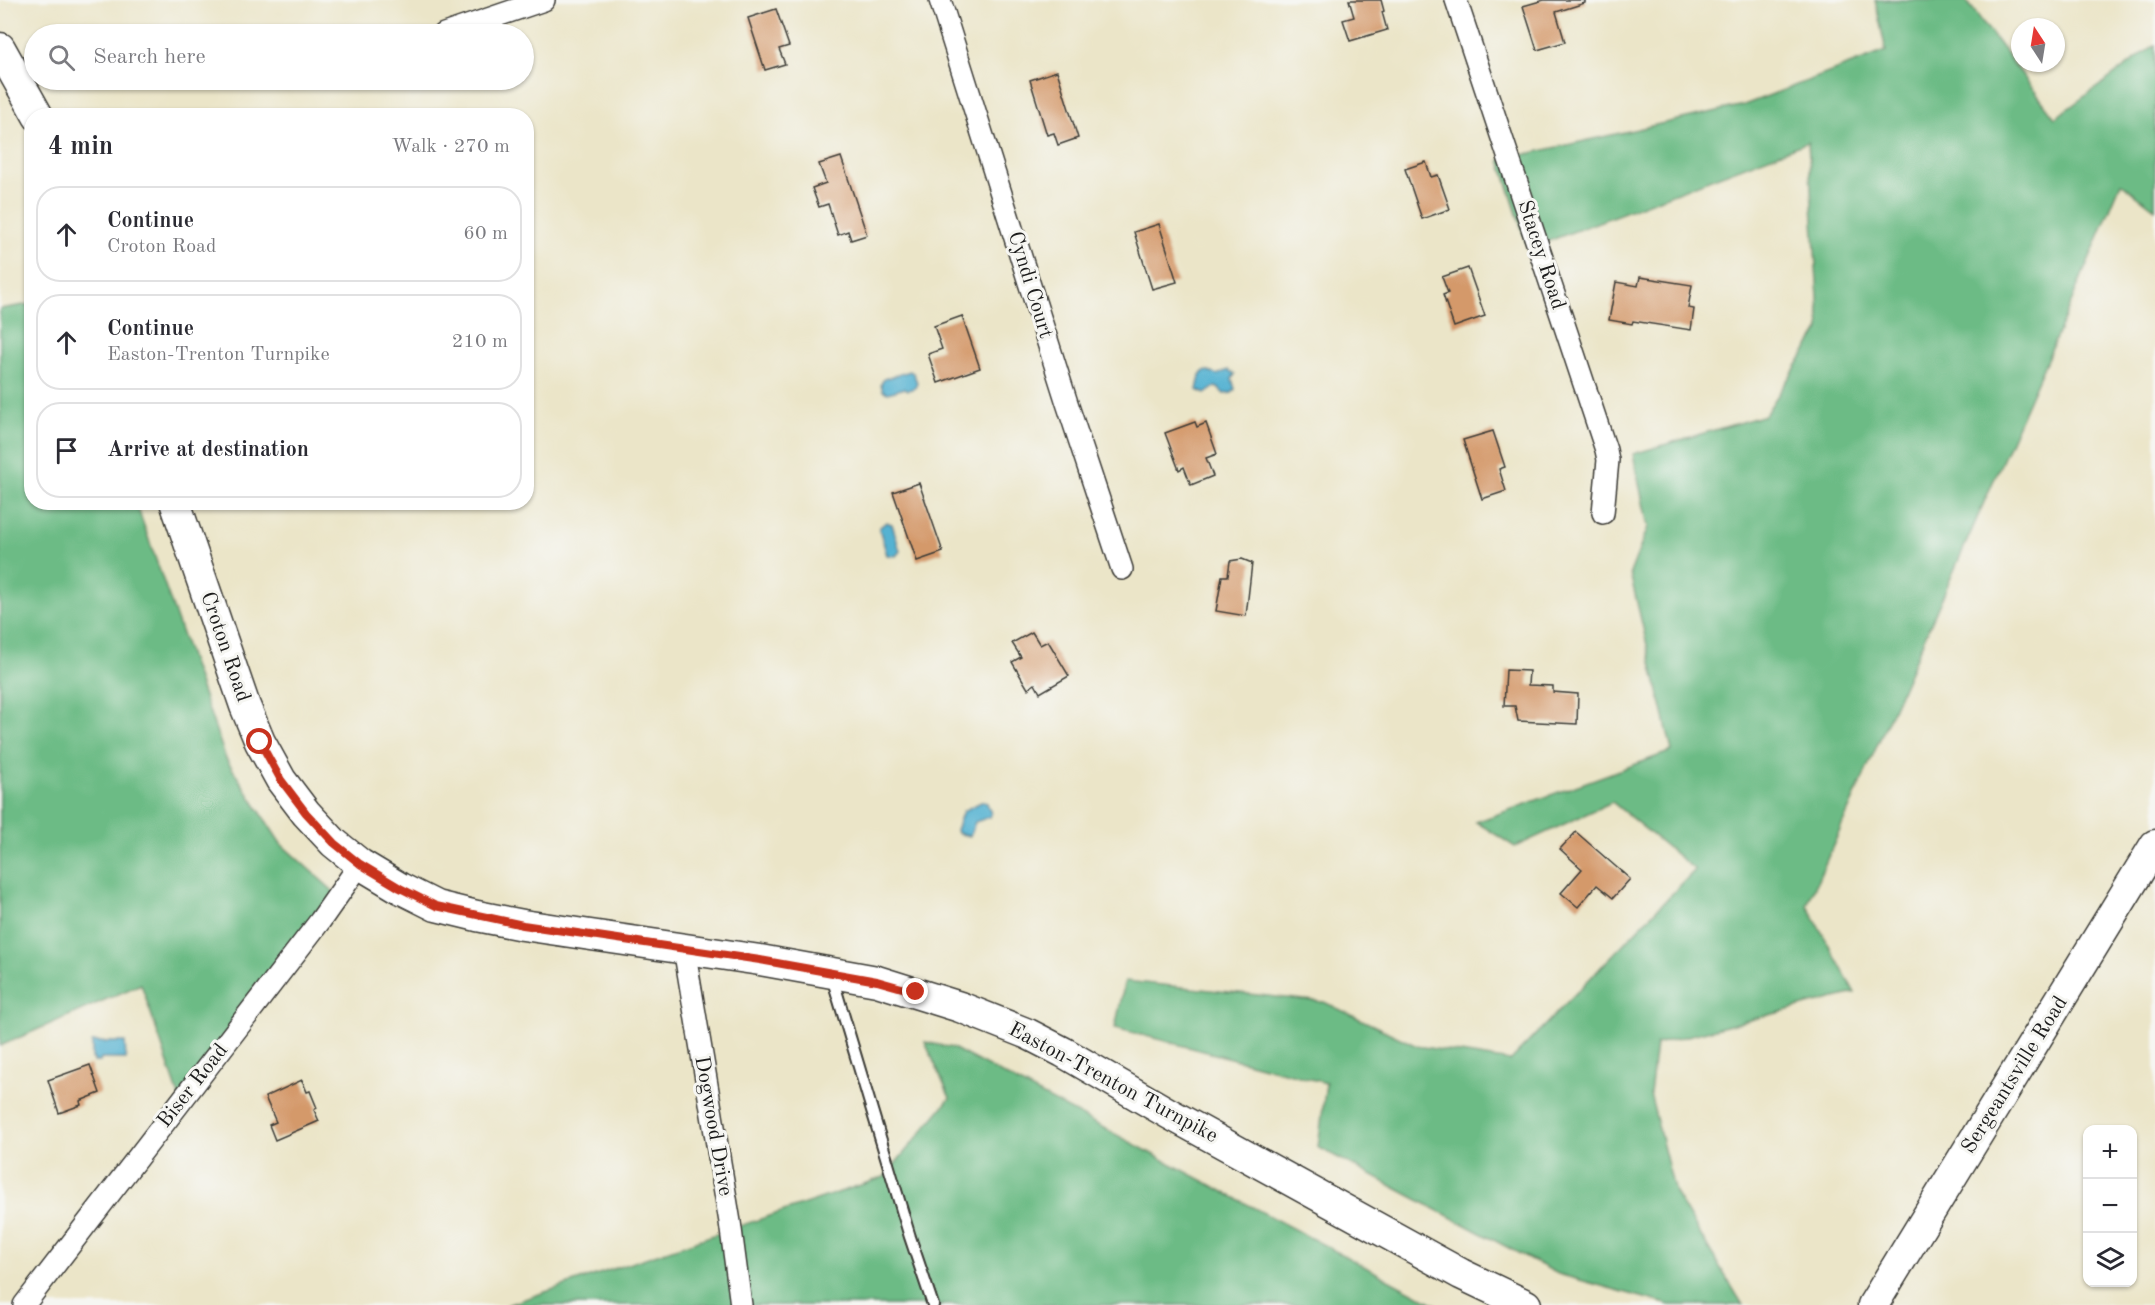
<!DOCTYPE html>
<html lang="en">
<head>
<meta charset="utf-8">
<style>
  :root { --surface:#fff; --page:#f7f7f7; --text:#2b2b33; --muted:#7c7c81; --line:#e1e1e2 }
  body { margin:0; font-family:"Old Standard TT",serif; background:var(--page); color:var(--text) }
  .controls { position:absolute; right:18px; bottom:18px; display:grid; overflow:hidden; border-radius:12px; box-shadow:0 2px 4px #0004 }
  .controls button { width:54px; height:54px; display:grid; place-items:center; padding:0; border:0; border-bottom:2px solid var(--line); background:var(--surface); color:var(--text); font:30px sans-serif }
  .compass { position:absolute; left:2011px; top:18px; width:54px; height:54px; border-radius:50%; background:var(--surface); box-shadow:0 2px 4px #0004; rotate:348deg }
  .stop { position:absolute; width:18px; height:18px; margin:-14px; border:4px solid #c8321e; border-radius:50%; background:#fff }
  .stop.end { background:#c8321e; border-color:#fff; box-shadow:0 2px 6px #0008 }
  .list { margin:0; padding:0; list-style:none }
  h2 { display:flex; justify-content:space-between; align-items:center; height:78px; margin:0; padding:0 24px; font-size:26px }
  h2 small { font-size:20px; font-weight:400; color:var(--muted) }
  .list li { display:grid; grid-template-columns:39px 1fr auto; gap:18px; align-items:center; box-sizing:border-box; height:96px; margin:0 12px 12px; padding:0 12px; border:2px solid var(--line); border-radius:24px }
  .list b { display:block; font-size:22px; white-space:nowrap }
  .list p { margin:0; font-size:20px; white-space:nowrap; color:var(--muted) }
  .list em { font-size:20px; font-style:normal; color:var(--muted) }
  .icon { flex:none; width:33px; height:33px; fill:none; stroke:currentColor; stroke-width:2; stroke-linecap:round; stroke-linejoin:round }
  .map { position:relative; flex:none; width:2155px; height:1305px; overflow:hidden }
  .search { position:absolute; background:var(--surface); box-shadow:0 2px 4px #0004; left:24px; top:24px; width:510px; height:66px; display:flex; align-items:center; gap:15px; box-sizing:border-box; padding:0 21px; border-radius:33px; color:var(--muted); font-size:22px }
  .panel { position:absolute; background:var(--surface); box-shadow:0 2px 4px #0004; left:24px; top:108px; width:510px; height:402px; border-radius:24px }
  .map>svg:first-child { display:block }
</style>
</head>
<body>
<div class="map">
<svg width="2155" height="1305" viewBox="0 0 2155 1305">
  <rect width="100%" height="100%" fill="#f6f6f2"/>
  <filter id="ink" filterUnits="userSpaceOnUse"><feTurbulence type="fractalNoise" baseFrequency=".0167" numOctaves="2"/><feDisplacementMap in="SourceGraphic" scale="12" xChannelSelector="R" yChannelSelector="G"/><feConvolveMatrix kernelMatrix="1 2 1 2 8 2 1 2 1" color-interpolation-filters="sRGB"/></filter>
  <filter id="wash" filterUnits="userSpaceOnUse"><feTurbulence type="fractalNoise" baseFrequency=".008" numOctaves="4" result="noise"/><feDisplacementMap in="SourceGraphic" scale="24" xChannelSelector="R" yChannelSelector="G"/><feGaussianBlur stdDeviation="1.35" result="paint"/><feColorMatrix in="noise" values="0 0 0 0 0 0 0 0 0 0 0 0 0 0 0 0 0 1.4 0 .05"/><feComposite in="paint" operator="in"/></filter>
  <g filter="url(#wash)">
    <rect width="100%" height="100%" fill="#ebe5c8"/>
    <g fill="#6cbb85" stroke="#446c50" stroke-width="1.5">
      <path d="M 1875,0 L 1966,0 L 2055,118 L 2155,45 L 2155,209 L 2121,183 L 2051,350 L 1807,905 L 1855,993 L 1656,1044 L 1650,1094 L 1675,1193 L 1743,1305 L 1670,1305 L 1558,1274 L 1318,1147 L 1326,1083 L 1115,1028 L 1125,981 L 1324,1002 L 1417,1046 L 1510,1061 L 1695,870 L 1612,802 L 1515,847 L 1476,822 L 1672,751 L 1630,573 L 1648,527 L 1633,454 L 1765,415 L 1820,329 L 1808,142 L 1528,249 L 1500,160 L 1744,105 L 1886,51 Z"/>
      <path d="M 31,304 L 32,502 L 136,503 L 226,759 L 281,844 L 341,898 L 182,1105 L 141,984 L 0,1046 L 0,309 Z"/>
      <path d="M 925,1042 L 953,1048 L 1437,1305 L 507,1305 L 884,1177 L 950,1098 Z"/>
    </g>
    <g fill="#54b2d2" stroke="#386777" stroke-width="1.5">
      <path d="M 1228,370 L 1235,374 L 1232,379 L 1235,389 L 1232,393 L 1224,394 L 1218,388 L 1215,387 L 1205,394 L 1197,390 L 1200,376 L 1203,372 L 1209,371 L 1217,375 Z"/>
      <path d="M 910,371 L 914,374 L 917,383 L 915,388 L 908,390 L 905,388 L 888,393 L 883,391 L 881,384 L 884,379 Z"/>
      <path d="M 886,522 L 892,524 L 900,551 L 896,556 L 887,555 L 879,528 Z"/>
      <path d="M 983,801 L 987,803 L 991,814 L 990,817 L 975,822 L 970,836 L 957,833 L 956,830 L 963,811 Z"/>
      <path d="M 92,1042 L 125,1042 L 126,1059 L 101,1059 L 100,1062 L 94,1062 L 94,1059 L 92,1059 Z"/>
    </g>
    <g id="blocks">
      <g fill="#d4996a">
        <path d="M 1349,0 L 1381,0 L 1384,11 L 1382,12 L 1387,30 L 1350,41 L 1343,20 L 1354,17 Z"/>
        <path d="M 1544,0 L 1585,0 L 1585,3 L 1556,12 L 1565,42 L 1537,50 L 1523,6 Z"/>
        <path d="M 776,9 L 789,46 L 779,49 L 785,64 L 765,70 L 748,18 Z"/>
        <path d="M 1057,71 L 1078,138 L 1058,145 L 1054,133 L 1047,135 L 1030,80 Z"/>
        <path d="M 841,157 L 867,235 L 851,240 L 848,231 L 838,235 L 828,204 L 819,207 L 812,188 L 826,183 L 819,164 Z"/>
        <path d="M 1426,162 L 1431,177 L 1438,175 L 1450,209 L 1422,219 L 1405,169 Z"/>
        <path d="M 1159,224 L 1177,282 L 1152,289 L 1134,232 Z"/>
        <path d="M 1468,268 L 1485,316 L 1454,327 L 1443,295 L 1448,293 L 1442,277 Z"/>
        <path d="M 1640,277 L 1692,285 L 1688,308 L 1694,309 L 1691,330 L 1633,321 L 1632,324 L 1609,320 L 1616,282 L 1638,286 Z"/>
        <path d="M 962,316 L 980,368 L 938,383 L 928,354 L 942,349 L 934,326 Z"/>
        <path d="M 1195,422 L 1197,427 L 1206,423 L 1217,454 L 1206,458 L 1213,476 L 1191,485 L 1184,467 L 1179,470 L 1165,433 Z"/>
        <path d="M 1493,431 L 1505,467 L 1499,469 L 1506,491 L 1482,499 L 1463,440 Z"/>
        <path d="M 919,483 L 943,552 L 917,561 L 893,492 Z"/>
        <path d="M 1242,559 L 1252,563 L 1246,616 L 1216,611 L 1222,576 L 1228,576 L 1230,561 Z"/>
        <path d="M 1032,632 L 1040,645 L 1048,641 L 1069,676 L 1040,693 L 1035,684 L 1028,689 L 1012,662 L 1021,657 L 1012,643 Z"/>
        <path d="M 1506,670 L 1529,671 L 1528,685 L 1553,686 L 1553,692 L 1578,694 L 1577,724 L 1518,721 L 1515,706 L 1504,706 Z"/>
        <path d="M 1576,832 L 1630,879 L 1613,898 L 1597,885 L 1578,907 L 1561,893 L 1582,869 L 1560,849 Z"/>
        <path d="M 90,1065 L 100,1093 L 80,1101 L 81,1105 L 59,1113 L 48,1080 Z"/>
        <path d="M 302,1080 L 307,1092 L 310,1091 L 317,1108 L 314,1110 L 319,1121 L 275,1140 L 269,1125 L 276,1122 L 265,1097 Z"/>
      </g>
    </g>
  </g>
  <g filter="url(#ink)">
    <use href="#blocks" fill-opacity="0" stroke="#3b3a36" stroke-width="1.5"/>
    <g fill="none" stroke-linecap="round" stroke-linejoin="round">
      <defs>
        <path id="service" d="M 832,977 L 910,1237 L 933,1305"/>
        <g id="minor">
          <path d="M 940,0 L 1067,403 L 1122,569"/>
          <path d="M 1456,0 L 1606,450 L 1608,460 L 1603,513"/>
          <path d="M 444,34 L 544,0"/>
          <path d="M 684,948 L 730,1222 L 741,1305"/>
          <path d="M 24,1305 L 320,921 L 360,864"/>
        </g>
        <g id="secondary">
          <path d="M 0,48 L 38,116"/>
          <path d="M 175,502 L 245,706 L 260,742 L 281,780 L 306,813 L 334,843 L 360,864 L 400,888 L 436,906 L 477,916 L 523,925 L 760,960 L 877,981 L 960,1007 L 1028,1034 L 1063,1052 L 1168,1113 L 1461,1274 L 1526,1305"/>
          <path d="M 1873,1305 L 2155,845"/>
        </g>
      </defs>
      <use href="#service" stroke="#3b3a36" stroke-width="14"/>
      <use href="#minor" stroke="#3b3a36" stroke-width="24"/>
      <use href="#secondary" stroke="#3b3a36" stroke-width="33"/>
      <use href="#service" stroke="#fff" stroke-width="10"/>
      <use href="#minor" stroke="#fff" stroke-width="21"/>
      <use href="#secondary" stroke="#fff" stroke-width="30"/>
    </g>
  </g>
  <g fill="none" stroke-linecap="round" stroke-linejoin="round" filter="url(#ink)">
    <path stroke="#c8321e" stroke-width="8" d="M 260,742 L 281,780 L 306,813 L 334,843 L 360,864 L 400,888 L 436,906 L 523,925 L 760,960 L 877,981 L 916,992"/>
  </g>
  <g text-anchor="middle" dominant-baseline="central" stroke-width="6" stroke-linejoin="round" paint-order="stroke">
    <g font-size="21" fill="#1c1c1c" stroke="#f6f6f2">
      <text transform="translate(1541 255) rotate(72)">Stacey Road</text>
      <text transform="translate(1030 285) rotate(73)">Cyndi Court</text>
      <text transform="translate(225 647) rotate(71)">Croton Road</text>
      <text transform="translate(2015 1075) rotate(-58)">Sergeantsville Road</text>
      <text transform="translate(1113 1083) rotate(28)">Easton-Trenton Turnpike</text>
      <text transform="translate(193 1086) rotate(-52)">Biser Road</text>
      <text transform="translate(713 1126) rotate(80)">Dogwood Drive</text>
    </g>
  </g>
</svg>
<div class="controls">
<button>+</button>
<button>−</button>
<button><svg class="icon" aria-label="layers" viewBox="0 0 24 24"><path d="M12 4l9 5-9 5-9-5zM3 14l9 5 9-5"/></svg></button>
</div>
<svg class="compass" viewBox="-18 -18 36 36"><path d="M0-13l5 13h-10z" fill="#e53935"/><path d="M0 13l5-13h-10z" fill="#7c7c81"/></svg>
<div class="stop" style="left:260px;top:742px"></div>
<div class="stop end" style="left:916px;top:992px"></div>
<div class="search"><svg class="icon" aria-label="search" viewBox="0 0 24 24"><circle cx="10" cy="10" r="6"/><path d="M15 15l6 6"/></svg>Search here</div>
<section class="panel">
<h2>4 min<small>Walk · 270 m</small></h2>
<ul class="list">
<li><svg class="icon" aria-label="ahead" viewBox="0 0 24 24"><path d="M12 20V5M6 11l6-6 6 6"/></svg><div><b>Continue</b><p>Croton Road</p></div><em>60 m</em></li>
<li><svg class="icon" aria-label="ahead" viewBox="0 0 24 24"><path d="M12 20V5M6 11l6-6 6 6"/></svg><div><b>Continue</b><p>Easton-Trenton Turnpike</p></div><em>210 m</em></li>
<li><svg class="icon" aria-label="arrive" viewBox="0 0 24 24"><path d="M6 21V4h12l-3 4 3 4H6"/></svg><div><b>Arrive at destination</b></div></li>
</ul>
</section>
</div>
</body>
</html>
